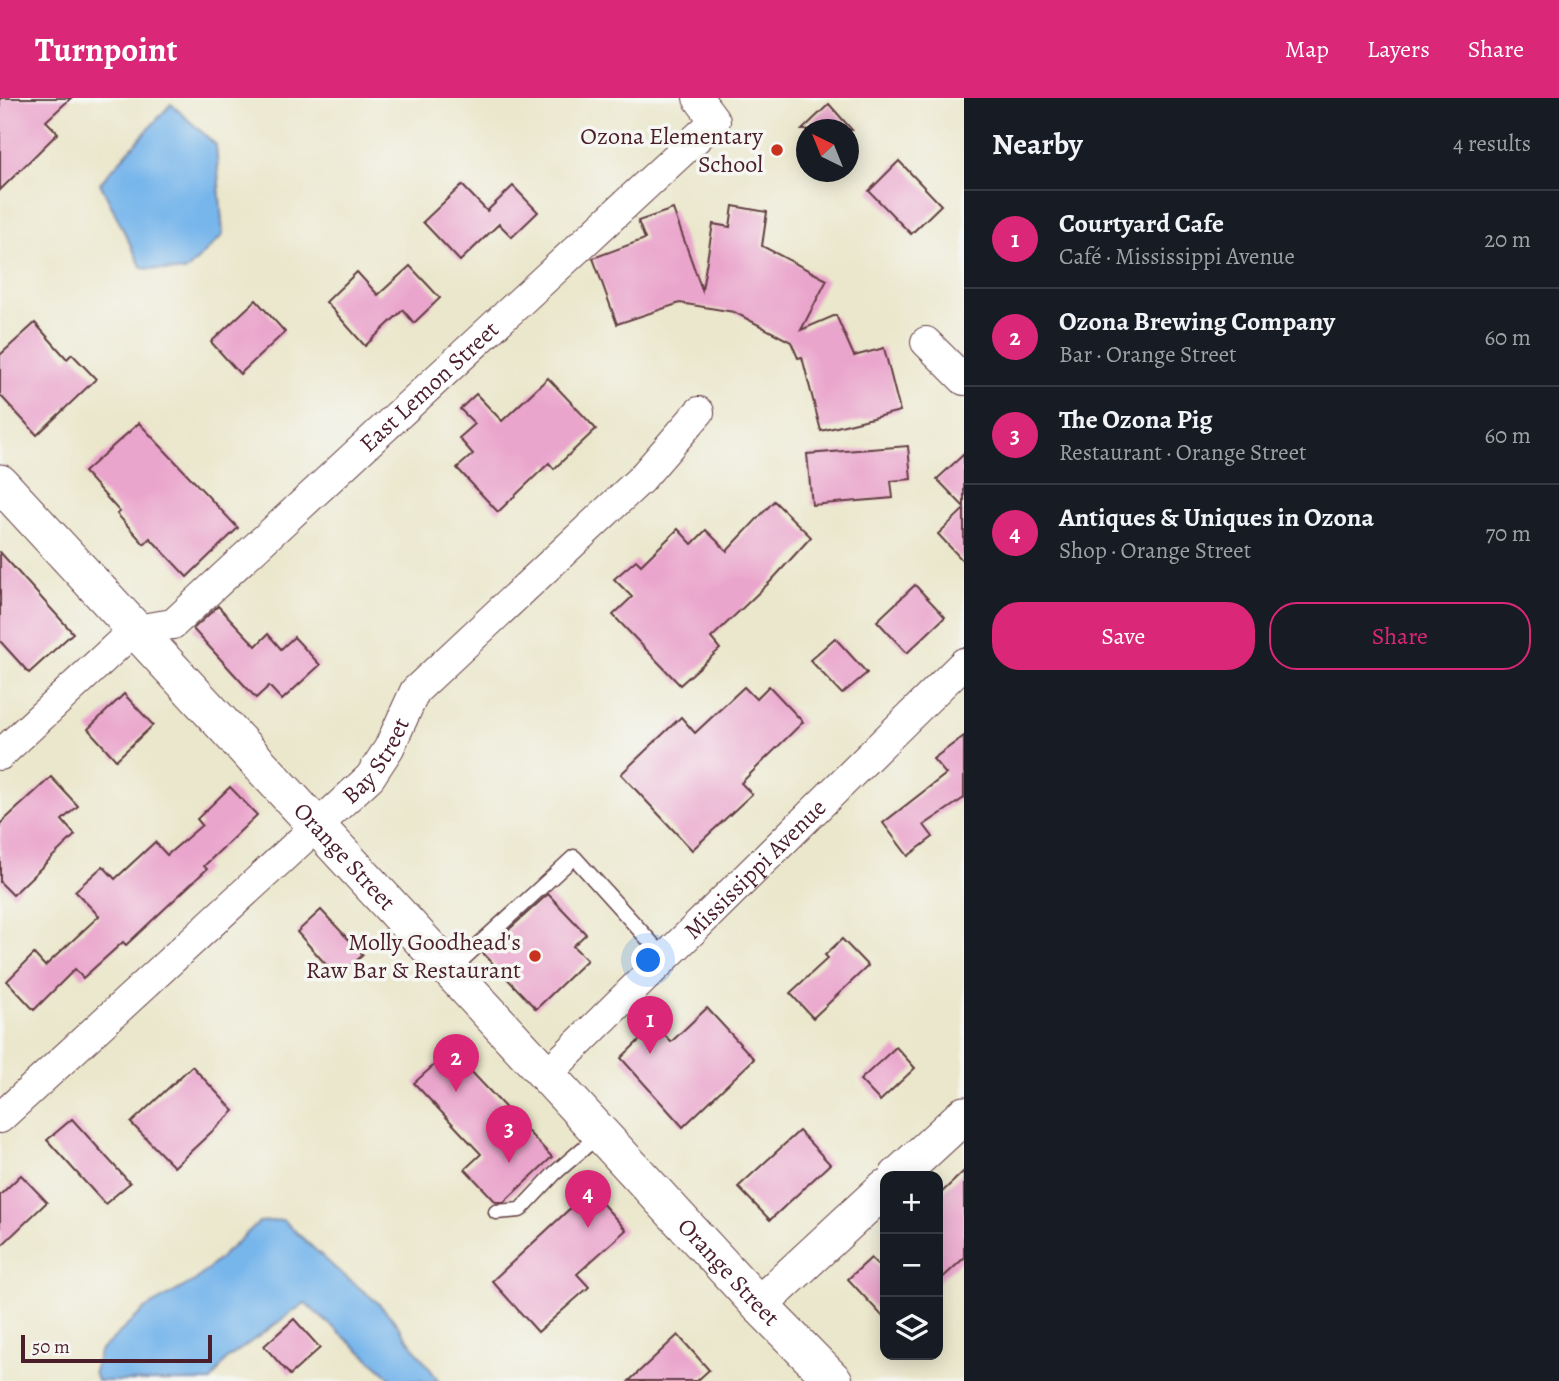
<!DOCTYPE html>
<html lang="en">
<head>
<meta charset="utf-8">
<style>
  :root { --surface:#171b24; --page:#20242c; --text:#f1f3f6; --muted:#9ea1a6; --line:#363941; --accent:#db2777 }
  body { margin:0; font-family:Alegreya,serif; background:var(--page); color:var(--text) }
  .controls { position:absolute; right:21px; bottom:21px; display:grid; overflow:hidden; border-radius:14px; box-shadow:0 4px 18px #0003 }
  .controls button { width:63px; height:63px; display:grid; place-items:center; padding:0; border:0; border-bottom:2px solid var(--line); background:var(--surface); color:var(--text); font:35px sans-serif }
  .compass { position:absolute; left:796px; top:21px; width:63px; height:63px; border-radius:50%; background:var(--surface); box-shadow:0 4px 18px #0003; rotate:317deg }
  .scale { position:absolute; left:21px; bottom:18px; width:191px; box-sizing:border-box; padding-left:7px; border:4px solid #4a1f2b; border-top:0; font-size:19px; line-height:24px; white-space:nowrap; color:#4a1f2b; -webkit-text-stroke:5px #f6f6f2; paint-order:stroke }
  .you { position:absolute; left:649px; top:863px; width:24px; height:24px; margin:-18px; border:5px solid #fff; border-radius:50%; background:#1a73e8; box-shadow:0 0 0 10px #1a73e833 }
  .badge { display:grid; place-items:center; width:46px; height:46px; border-radius:50%; background:var(--accent); color:#fff; font-size:23px; font-weight:700 }
  .pin { position:absolute; translate:-50% -58px; filter:drop-shadow(0 2px 4px #0008) }
  .pin::after { content:''; position:absolute; top:37px; width:24px; height:21px; background:inherit; clip-path:polygon(0 0,100% 0,50% 100%) }
  .list { margin:0; padding:0; list-style:none }
  h2 { display:flex; justify-content:space-between; align-items:center; height:91px; margin:0; padding:0 28px; font-size:30px }
  h2 small { font-size:23px; font-weight:400; color:var(--muted) }
  .list li { display:grid; grid-template-columns:46px 1fr auto; gap:21px; align-items:center; box-sizing:border-box; height:98px; padding:0 28px; border-top:2px solid var(--line) }
  .list b { display:block; font-size:26px; white-space:nowrap }
  .list p { margin:0; font-size:23px; white-space:nowrap; color:var(--muted) }
  .list em { font-size:23px; font-style:normal; color:var(--muted) }
  .actions { display:flex; gap:14px; padding:21px 28px }
  .actions a { flex:1; padding:16px 0; border:2px solid var(--accent); border-radius:28px; text-align:center; font-size:24px; color:var(--accent) }
  .actions .main { background:var(--accent); color:#fff }
  .icon { flex:none; width:38px; height:38px; fill:none; stroke:currentColor; stroke-width:2; stroke-linecap:round; stroke-linejoin:round }
  .map { position:relative; flex:none; width:964px; height:1283px; overflow:hidden }
  header { display:flex; align-items:center; gap:42px; box-sizing:border-box; height:98px; padding:0 35px; background:var(--accent); color:#fff }
  header strong { font-size:33px }
  nav { display:flex; gap:38px; margin-inline-start:auto; font-size:24px }
  main { display:flex }
  aside { flex:1; background:var(--surface) }
  .map>svg:first-child { display:block }
</style>
</head>
<body>
<header>
<strong>Turnpoint</strong>
<nav><a>Map</a><a>Layers</a><a>Share</a></nav>
</header>
<main>
<div class="map">
<svg width="964" height="1283" viewBox="0 0 964 1283">
  <rect width="100%" height="100%" fill="#f6f6f2"/>
  <filter id="ink" filterUnits="userSpaceOnUse"><feTurbulence type="fractalNoise" baseFrequency=".0143" numOctaves="2"/><feDisplacementMap in="SourceGraphic" scale="14" xChannelSelector="R" yChannelSelector="G"/><feConvolveMatrix kernelMatrix="1 2 1 2 8 2 1 2 1" color-interpolation-filters="sRGB"/></filter>
  <filter id="wash" filterUnits="userSpaceOnUse"><feTurbulence type="fractalNoise" baseFrequency=".00686" numOctaves="4" result="noise"/><feDisplacementMap in="SourceGraphic" scale="28" xChannelSelector="R" yChannelSelector="G"/><feGaussianBlur stdDeviation="1.57" result="paint"/><feColorMatrix in="noise" values="0 0 0 0 0 0 0 0 0 0 0 0 0 0 0 0 0 1.4 0 .05"/><feComposite in="paint" operator="in"/></filter>
  <g filter="url(#wash)">
    <rect width="100%" height="100%" fill="#ebe7cc"/>
    <g fill="#77b6eb" stroke="#606a8b" stroke-width="2">
      <path d="M 171,6 L 216,47 L 223,137 L 185,174 L 142,170 L 100,85 Z"/>
      <path d="M 283,1122 L 335,1170 L 377,1204 L 392,1220 L 439,1283 L 392,1283 L 388,1277 L 305,1205 L 227,1261 L 211,1283 L 97,1283 L 94,1274 L 99,1254 L 146,1210 L 196,1182 L 259,1124 Z"/>
    </g>
    <g id="blocks">
      <g fill="#eaa5cc">
        <path d="M 0,0 L 71,0 L 46,23 L 58,35 L 0,92 Z"/>
        <path d="M 829,6 L 852,32 L 802,32 Z"/>
        <path d="M 899,63 L 941,107 L 911,136 L 869,93 Z"/>
        <path d="M 462,87 L 487,113 L 513,88 L 538,114 L 512,139 L 499,126 L 460,163 L 423,124 Z"/>
        <path d="M 733,108 L 767,114 L 762,148 L 827,182 L 801,232 L 836,217 L 854,258 L 884,250 L 900,313 L 821,333 L 802,259 L 798,260 L 791,244 L 734,214 L 680,205 L 617,226 L 593,160 L 645,141 L 638,123 L 673,111 L 702,192 L 713,126 L 730,129 Z"/>
        <path d="M 410,168 L 440,200 L 414,225 L 403,212 L 365,248 L 326,204 L 357,174 L 378,197 Z"/>
        <path d="M 256,202 L 285,234 L 240,276 L 211,244 Z"/>
        <path d="M 35,225 L 67,261 L 72,256 L 96,281 L 37,337 L 0,297 L 0,257 Z"/>
        <path d="M 548,280 L 596,331 L 554,371 L 549,365 L 498,414 L 457,370 L 473,356 L 459,340 L 475,326 L 460,311 L 476,296 L 502,323 Z"/>
        <path d="M 139,325 L 238,430 L 187,479 L 150,440 L 144,446 L 117,416 L 120,414 L 84,374 Z"/>
        <path d="M 908,348 L 911,381 L 891,383 L 893,400 L 812,407 L 807,356 Z"/>
        <path d="M 964,356 L 964,409 L 937,381 Z"/>
        <path d="M 774,403 L 811,439 L 771,483 L 711,540 L 720,551 L 680,587 L 613,517 L 632,499 L 614,481 L 636,462 L 641,467 L 678,431 L 692,446 L 706,432 L 727,453 Z"/>
        <path d="M 964,411 L 964,464 L 938,436 Z"/>
        <path d="M 0,454 L 73,535 L 29,575 L 0,543 Z"/>
        <path d="M 915,487 L 945,519 L 907,555 L 877,523 Z"/>
        <path d="M 218,508 L 256,548 L 268,536 L 281,551 L 294,539 L 320,567 L 282,602 L 269,588 L 256,600 L 193,531 Z"/>
        <path d="M 835,540 L 867,575 L 842,596 L 810,562 Z"/>
        <path d="M 769,588 L 803,624 L 741,685 L 752,696 L 692,752 L 621,676 L 681,619 L 695,635 L 744,589 L 756,601 Z"/>
        <path d="M 124,596 L 153,627 L 116,662 L 88,631 Z"/>
        <path d="M 964,638 L 964,700 L 924,727 L 933,739 L 908,758 L 883,725 L 946,676 L 933,661 Z"/>
        <path d="M 51,679 L 78,708 L 62,722 L 75,737 L 13,797 L 0,784 L 0,726 Z"/>
        <path d="M 230,689 L 257,717 L 204,768 L 207,771 L 126,847 L 123,844 L 83,880 L 75,871 L 34,912 L 7,883 L 34,856 L 45,868 L 99,818 L 75,793 L 103,768 L 115,781 L 155,744 L 167,757 L 202,727 L 197,721 Z"/>
        <path d="M 548,796 L 586,836 L 573,848 L 587,862 L 536,911 L 483,855 Z"/>
        <path d="M 321,812 L 363,857 L 337,879 L 297,834 Z"/>
        <path d="M 842,841 L 868,868 L 813,920 L 790,895 L 828,860 L 825,857 Z"/>
        <path d="M 707,910 L 754,961 L 683,1029 L 621,960 L 655,927 L 671,944 Z"/>
        <path d="M 896,949 L 915,970 L 880,1003 L 860,982 Z"/>
        <path d="M 451,952 L 552,1059 L 504,1104 L 496,1104 L 465,1071 L 481,1056 L 414,985 Z"/>
        <path d="M 192,968 L 234,1013 L 174,1069 L 131,1025 Z"/>
        <path d="M 72,1021 L 130,1085 L 105,1106 L 47,1042 Z"/>
        <path d="M 799,1033 L 830,1066 L 770,1122 L 738,1089 Z"/>
        <path d="M 964,1073 L 964,1160 L 938,1184 L 938,1098 Z"/>
        <path d="M 21,1077 L 47,1104 L 0,1149 L 0,1097 Z"/>
        <path d="M 590,1092 L 626,1132 L 577,1176 L 589,1189 L 538,1234 L 492,1183 Z"/>
        <path d="M 871,1160 L 885,1174 L 885,1221 L 848,1181 Z"/>
        <path d="M 294,1221 L 320,1250 L 290,1277 L 264,1248 Z"/>
        <path d="M 678,1237 L 709,1272 L 697,1283 L 629,1283 Z"/>
      </g>
    </g>
  </g>
  <g filter="url(#ink)">
    <use href="#blocks" fill-opacity="0" stroke="#623d43" stroke-width="2"/>
    <g fill="none" stroke-linecap="round" stroke-linejoin="round">
      <defs>
        <g id="service">
          <path d="M 452,871 L 574,759 L 665,860"/>
          <path d="M 496,1114 L 520,1112 L 555,1075 L 600,1036"/>
        </g>
        <g id="minor">
          <path d="M 926,244 L 964,282"/>
          <path id="s1" d="M 0,657 L 134,532 L 173,526 L 715,23 L 698,0"/>
          <path id="s2" d="M 547,976 L 964,565"/>
          <path id="s3" d="M 0,1020 L 370,679 L 389,650 L 415,593 L 641,381 L 699,314"/>
        </g>
        <g id="tertiary">
          <path id="s4" d="M 0,385 L 759,1207 L 834,1283"/>
          <path d="M 898,1078 L 964,1017"/>
          <path d="M 759,1207 L 885,1090"/>
        </g>
      </defs>
      <use href="#service" stroke="#623d43" stroke-width="17"/>
      <use href="#minor" stroke="#623d43" stroke-width="32"/>
      <use href="#tertiary" stroke="#623d43" stroke-width="39"/>
      <use href="#service" stroke="#fff" stroke-width="14"/>
      <use href="#minor" stroke="#fff" stroke-width="30"/>
      <use href="#tertiary" stroke="#fff" stroke-width="37"/>
    </g>
  </g>
  <g fill="#c8321e" stroke="#f6f6f2" stroke-width="2.5">
    <circle cx="777" cy="52" r="7"/>
    <circle cx="535" cy="858" r="7"/>
  </g>
  <g text-anchor="middle" dominant-baseline="central" stroke-width="7" stroke-linejoin="round" paint-order="stroke">
    <g font-size="24" fill="#4a1f2b" stroke="#f6f6f2" text-anchor="end">
      <text x="763" y="38">Ozona Elementary<tspan x="763" dy="28">School</tspan></text>
      <text x="521" y="844">Molly Goodhead's<tspan x="521" dy="28">Raw Bar &amp; Restaurant</tspan></text>
    </g>
    <g font-size="24" fill="#4a1f2b" stroke="#f6f6f2">
      <text stroke="none"><textPath href="#s1" startOffset="572">East Lemon Street</textPath></text>
      <text stroke="none"><textPath href="#s3" startOffset="520">Bay Street</textPath></text>
      <text stroke="none"><textPath href="#s4" startOffset="508">Orange Street</textPath></text>
      <text stroke="none"><textPath href="#s2" startOffset="292">Mississippi Avenue</textPath></text>
      <text stroke="none"><textPath href="#s4" startOffset="1074">Orange Street</textPath></text>
    </g>
  </g>
</svg>
<div class="controls">
<button>+</button>
<button>−</button>
<button><svg class="icon" aria-label="layers" viewBox="0 0 24 24"><path d="M12 4l9 5-9 5-9-5zM3 14l9 5 9-5"/></svg></button>
</div>
<svg class="compass" viewBox="-18 -18 36 36"><path d="M0-13l5 13h-10z" fill="#e53935"/><path d="M0 13l5-13h-10z" fill="#9ea1a6"/></svg>
<div class="scale">50 m</div>
<div class="you"></div>
<div class="pin badge" style="left:650px;top:956px">1</div>
<div class="pin badge" style="left:456px;top:994px">2</div>
<div class="pin badge" style="left:509px;top:1065px">3</div>
<div class="pin badge" style="left:588px;top:1130px">4</div>
</div>
<aside>
<h2>Nearby<small>4 results</small></h2>
<ul class="list">
<li><span class="badge">1</span><div><b>Courtyard Cafe</b><p>Café · Mississippi Avenue</p></div><em>20 m</em></li>
<li><span class="badge">2</span><div><b>Ozona Brewing Company</b><p>Bar · Orange Street</p></div><em>60 m</em></li>
<li><span class="badge">3</span><div><b>The Ozona Pig</b><p>Restaurant · Orange Street</p></div><em>60 m</em></li>
<li><span class="badge">4</span><div><b>Antiques &amp; Uniques in Ozona</b><p>Shop · Orange Street</p></div><em>70 m</em></li>
</ul>
<div class="actions"><a class="main">Save</a><a>Share</a></div>
</aside>
</main>
</body>
</html>
